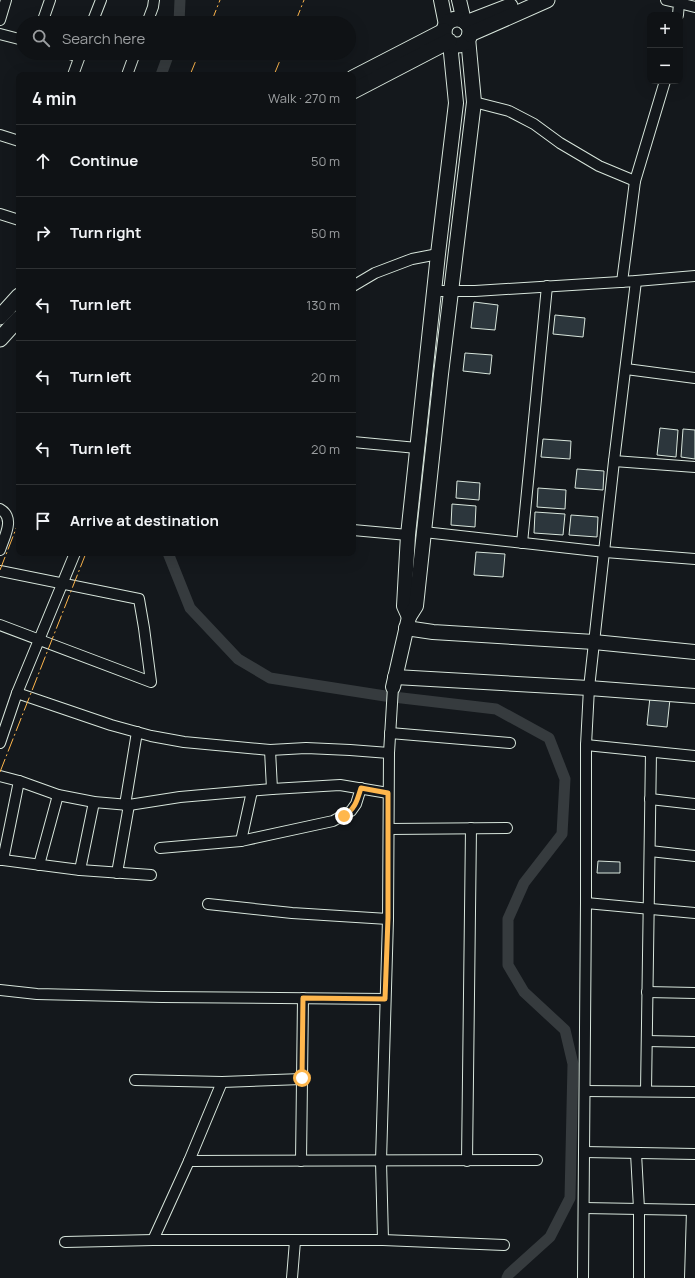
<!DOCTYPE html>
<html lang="en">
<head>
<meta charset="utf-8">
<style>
  :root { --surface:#0f1215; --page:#1d2022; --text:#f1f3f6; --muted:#9b9ea0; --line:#2f3234 }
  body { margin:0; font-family:Manrope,sans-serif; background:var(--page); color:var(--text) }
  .controls { position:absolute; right:12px; top:12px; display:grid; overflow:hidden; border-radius:8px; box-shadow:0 4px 16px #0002 }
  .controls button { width:36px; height:36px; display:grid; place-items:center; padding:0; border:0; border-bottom:1px solid var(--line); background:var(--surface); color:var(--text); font:20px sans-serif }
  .stop { position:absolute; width:12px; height:12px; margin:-9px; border:3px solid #ffb74d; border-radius:50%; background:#fff }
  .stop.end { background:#ffb74d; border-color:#fff; box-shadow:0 1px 4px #0008 }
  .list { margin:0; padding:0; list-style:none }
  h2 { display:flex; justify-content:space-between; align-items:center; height:52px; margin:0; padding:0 16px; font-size:17px }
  h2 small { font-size:13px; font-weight:400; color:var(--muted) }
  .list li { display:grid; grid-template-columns:26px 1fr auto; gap:12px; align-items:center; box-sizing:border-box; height:72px; padding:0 16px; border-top:1px solid var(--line) }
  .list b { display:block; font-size:15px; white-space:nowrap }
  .list em { font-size:13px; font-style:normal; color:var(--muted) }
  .icon { flex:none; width:22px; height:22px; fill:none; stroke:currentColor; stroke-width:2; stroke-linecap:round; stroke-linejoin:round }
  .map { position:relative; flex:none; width:695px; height:1278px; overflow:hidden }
  .search { position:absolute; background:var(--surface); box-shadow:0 4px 16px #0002; left:16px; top:16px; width:340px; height:44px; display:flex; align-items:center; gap:10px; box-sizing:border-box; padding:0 14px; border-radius:22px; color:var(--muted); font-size:15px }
  .panel { position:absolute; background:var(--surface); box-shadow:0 4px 16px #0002; left:16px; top:72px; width:340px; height:484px; border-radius:8px }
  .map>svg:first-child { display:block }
</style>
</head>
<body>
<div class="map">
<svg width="695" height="1278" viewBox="0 0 695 1278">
  <rect width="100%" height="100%" fill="#14181c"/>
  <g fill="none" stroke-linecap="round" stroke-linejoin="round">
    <g stroke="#363b3e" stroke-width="11">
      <path d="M 179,23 L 180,0"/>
      <path d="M 161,75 L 169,53"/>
      <path d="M 168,553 L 190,608 L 238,659 L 270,678 L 385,696 L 496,709 L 549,738 L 565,779 L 562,834 L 524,883 L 508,919 L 508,965 L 524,992 L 565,1030 L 573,1064 L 570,1198 L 550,1237 L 509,1274 L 507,1278"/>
    </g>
  </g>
  <g fill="#2c363c" stroke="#d8e6dc">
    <path d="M 474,302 L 498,305 L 495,330 L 471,328 Z"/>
    <path d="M 555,315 L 585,318 L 583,337 L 553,334 Z"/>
    <path d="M 465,353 L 492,355 L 490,374 L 463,371 Z"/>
    <path d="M 660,428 L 678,430 L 676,457 L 657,455 Z"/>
    <path d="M 683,429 L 695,430 L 695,459 L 681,457 Z"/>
    <path d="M 543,439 L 571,441 L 570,459 L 541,457 Z"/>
    <path d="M 577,469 L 604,471 L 603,490 L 575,488 Z"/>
    <path d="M 457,481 L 480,483 L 479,500 L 456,498 Z"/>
    <path d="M 538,488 L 566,490 L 565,509 L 537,507 Z"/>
    <path d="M 452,504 L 476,506 L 475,527 L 451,525 Z"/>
    <path d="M 535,512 L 565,514 L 563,535 L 534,533 Z"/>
    <path d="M 571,515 L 598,517 L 597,537 L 569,535 Z"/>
    <path d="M 476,552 L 505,554 L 503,577 L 474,575 Z"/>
    <path d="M 650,697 L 670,699 L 667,727 L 647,725 Z"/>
    <path d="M 598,861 L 620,862 L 620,873 L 597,873 Z"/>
  </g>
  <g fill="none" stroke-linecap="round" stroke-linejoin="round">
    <defs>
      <g id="street">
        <path d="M 666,0 L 679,3 L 678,15"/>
        <path d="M 679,3 L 695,7"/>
        <path d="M 0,20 L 6,0"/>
        <path d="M 42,23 L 50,0"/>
        <path d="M 92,23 L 101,0"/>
        <path d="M 147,23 L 153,7 L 154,0"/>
        <path d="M 0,34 L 23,40"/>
        <path d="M 67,53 L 79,57"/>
        <path d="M 73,75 L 81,53"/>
        <path d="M 127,75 L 135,53"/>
        <path d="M 474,102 L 509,111 L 534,124 L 560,143 L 599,166 L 635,181"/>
        <path d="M 0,135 L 19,141"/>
        <path d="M 0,214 L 19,220"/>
        <path d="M 622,282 L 635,181 L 665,81"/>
        <path d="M 353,286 L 375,273 L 412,259 L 438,254"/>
        <path d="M 434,291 L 475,291 L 636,281 L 695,276"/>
        <path d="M 626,369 L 695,378"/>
        <path d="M 353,442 L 417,448"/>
        <path d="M 614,461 L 695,467"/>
        <path d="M 0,509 C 16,518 4,537 0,550"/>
        <path d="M 353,530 L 408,535"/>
        <path d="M 424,532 L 605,552 L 695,559"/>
        <path d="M 522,543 L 547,286"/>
        <path d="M 0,571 L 139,599 L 144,628 L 151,682 L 0,625"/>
        <path d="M 17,693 L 111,725 L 151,736 L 184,742 L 270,750 L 306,748 L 350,750 L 389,753"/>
        <path d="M 390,733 L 510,743"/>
        <path d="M 0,743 L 17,693 L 75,553"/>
        <path d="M 586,745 L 695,756"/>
        <path d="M 0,776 L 19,781"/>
        <path d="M 272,789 L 340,785 L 388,793"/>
        <path d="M 650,799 L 695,804"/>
        <path d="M 125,805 L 137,732"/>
        <path d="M 389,829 L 507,828"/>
        <path d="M 241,841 L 252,791"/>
        <path d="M 160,848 L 241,841 L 333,821 L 351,811 L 356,804 L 361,788"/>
        <path d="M 650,851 L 695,856"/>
        <path d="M 0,860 L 3,860 L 19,781 L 58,795 L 94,802 L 129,805 L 180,797 L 272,789 L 270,750"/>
        <path d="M 3,860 L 80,870 L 151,875"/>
        <path d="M 39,865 L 58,795"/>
        <path d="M 80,870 L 94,802"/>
        <path d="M 117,873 L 129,805"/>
        <path d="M 586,903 L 695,913"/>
        <path d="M 208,904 L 292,913 L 388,919"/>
        <path d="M 0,990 L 37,994 L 162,997 L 385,999"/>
        <path d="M 647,992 L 695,993"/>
        <path d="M 647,1041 L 695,1042"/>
        <path d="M 135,1080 L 222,1082 L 302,1079"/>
        <path d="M 585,1091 L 695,1092"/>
        <path d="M 646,1091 L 651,752"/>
        <path d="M 584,1152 L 695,1154"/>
        <path d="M 636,1153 L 639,1209 L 639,1278"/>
        <path d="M 189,1161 L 537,1160"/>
        <path d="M 301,1161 L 303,998"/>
        <path d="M 467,1161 L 471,828"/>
        <path d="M 584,1208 L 695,1210"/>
        <path d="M 153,1240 L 189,1161 L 222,1082"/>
        <path d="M 383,1240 L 381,1161 L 388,919 L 389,753 L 393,687"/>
        <path d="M 65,1242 L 153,1240 L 383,1240 L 504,1245"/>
        <path d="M 292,1278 L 295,1241"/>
        <path d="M 583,1278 L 586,903 L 586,745 L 589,688 L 614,461 L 636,281"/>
        <path d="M 690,1278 L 692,1210"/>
      </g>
      <g id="secondary">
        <path d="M 441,0 L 446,25"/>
        <path d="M 459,0 L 464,21"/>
        <path d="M 409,617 L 404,606 L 408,535 L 438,254 L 456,103 L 450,43"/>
        <path d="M 406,628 L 433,632 L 594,642 L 695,652"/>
        <path d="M 395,677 L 589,688 L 695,696"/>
        <path d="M 393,687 L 409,617 L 416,606 L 441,374 L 474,102 L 468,38"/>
      </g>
      <g id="primary">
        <circle cx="457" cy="32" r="13"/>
        <path d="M 466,23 L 510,6"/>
        <path d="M 470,34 L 547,0"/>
        <path d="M 353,78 L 444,31"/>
        <path d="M 353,91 L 449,41"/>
        <path d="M 0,317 L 19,296"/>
        <path d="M 0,339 L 19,318"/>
      </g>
    </defs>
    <use href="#street" stroke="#d8e6dc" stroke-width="12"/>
    <use href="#secondary" stroke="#d8e6dc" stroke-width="16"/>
    <use href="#primary" stroke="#d8e6dc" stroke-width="17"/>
    <use href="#street" stroke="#14181c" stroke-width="10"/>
    <use href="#secondary" stroke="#14181c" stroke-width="14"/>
    <use href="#primary" stroke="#14181c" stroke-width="15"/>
    <g stroke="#ffb74d" stroke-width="1" stroke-dasharray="14 3 2 3" stroke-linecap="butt">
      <path d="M 211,23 L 220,0"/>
      <path d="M 295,23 L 304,0"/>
      <path d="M 190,75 L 199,53"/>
      <path d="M 274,75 L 283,53"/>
      <path d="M 0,570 L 19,521"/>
      <path d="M 0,772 L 86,553"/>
    </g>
  </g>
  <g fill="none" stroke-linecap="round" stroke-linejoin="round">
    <path stroke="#ffb74d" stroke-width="5" d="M 302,1078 L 303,998 L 385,999 L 388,918 L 388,793 L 361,788 C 357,800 356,808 344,816"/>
  </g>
</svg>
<div class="controls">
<button>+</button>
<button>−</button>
</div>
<div class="stop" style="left:302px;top:1078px"></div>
<div class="stop end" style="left:344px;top:816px"></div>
<div class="search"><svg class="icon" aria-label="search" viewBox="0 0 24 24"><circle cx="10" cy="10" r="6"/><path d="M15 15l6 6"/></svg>Search here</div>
<section class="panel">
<h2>4 min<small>Walk · 270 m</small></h2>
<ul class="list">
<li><svg class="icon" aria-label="ahead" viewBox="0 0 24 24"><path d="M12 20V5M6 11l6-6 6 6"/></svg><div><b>Continue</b></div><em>50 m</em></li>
<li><svg class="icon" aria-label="right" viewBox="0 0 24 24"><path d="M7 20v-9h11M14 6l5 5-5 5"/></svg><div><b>Turn right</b></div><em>50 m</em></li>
<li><svg class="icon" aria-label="left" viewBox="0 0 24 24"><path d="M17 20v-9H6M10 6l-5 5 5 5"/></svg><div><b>Turn left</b></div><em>130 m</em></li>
<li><svg class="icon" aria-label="left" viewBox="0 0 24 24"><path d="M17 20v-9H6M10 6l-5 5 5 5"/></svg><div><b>Turn left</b></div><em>20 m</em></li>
<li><svg class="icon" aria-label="left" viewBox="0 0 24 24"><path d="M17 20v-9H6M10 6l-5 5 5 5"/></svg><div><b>Turn left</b></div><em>20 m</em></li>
<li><svg class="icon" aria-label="arrive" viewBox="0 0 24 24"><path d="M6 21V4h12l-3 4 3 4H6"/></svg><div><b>Arrive at destination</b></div></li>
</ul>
</section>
</div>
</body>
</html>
